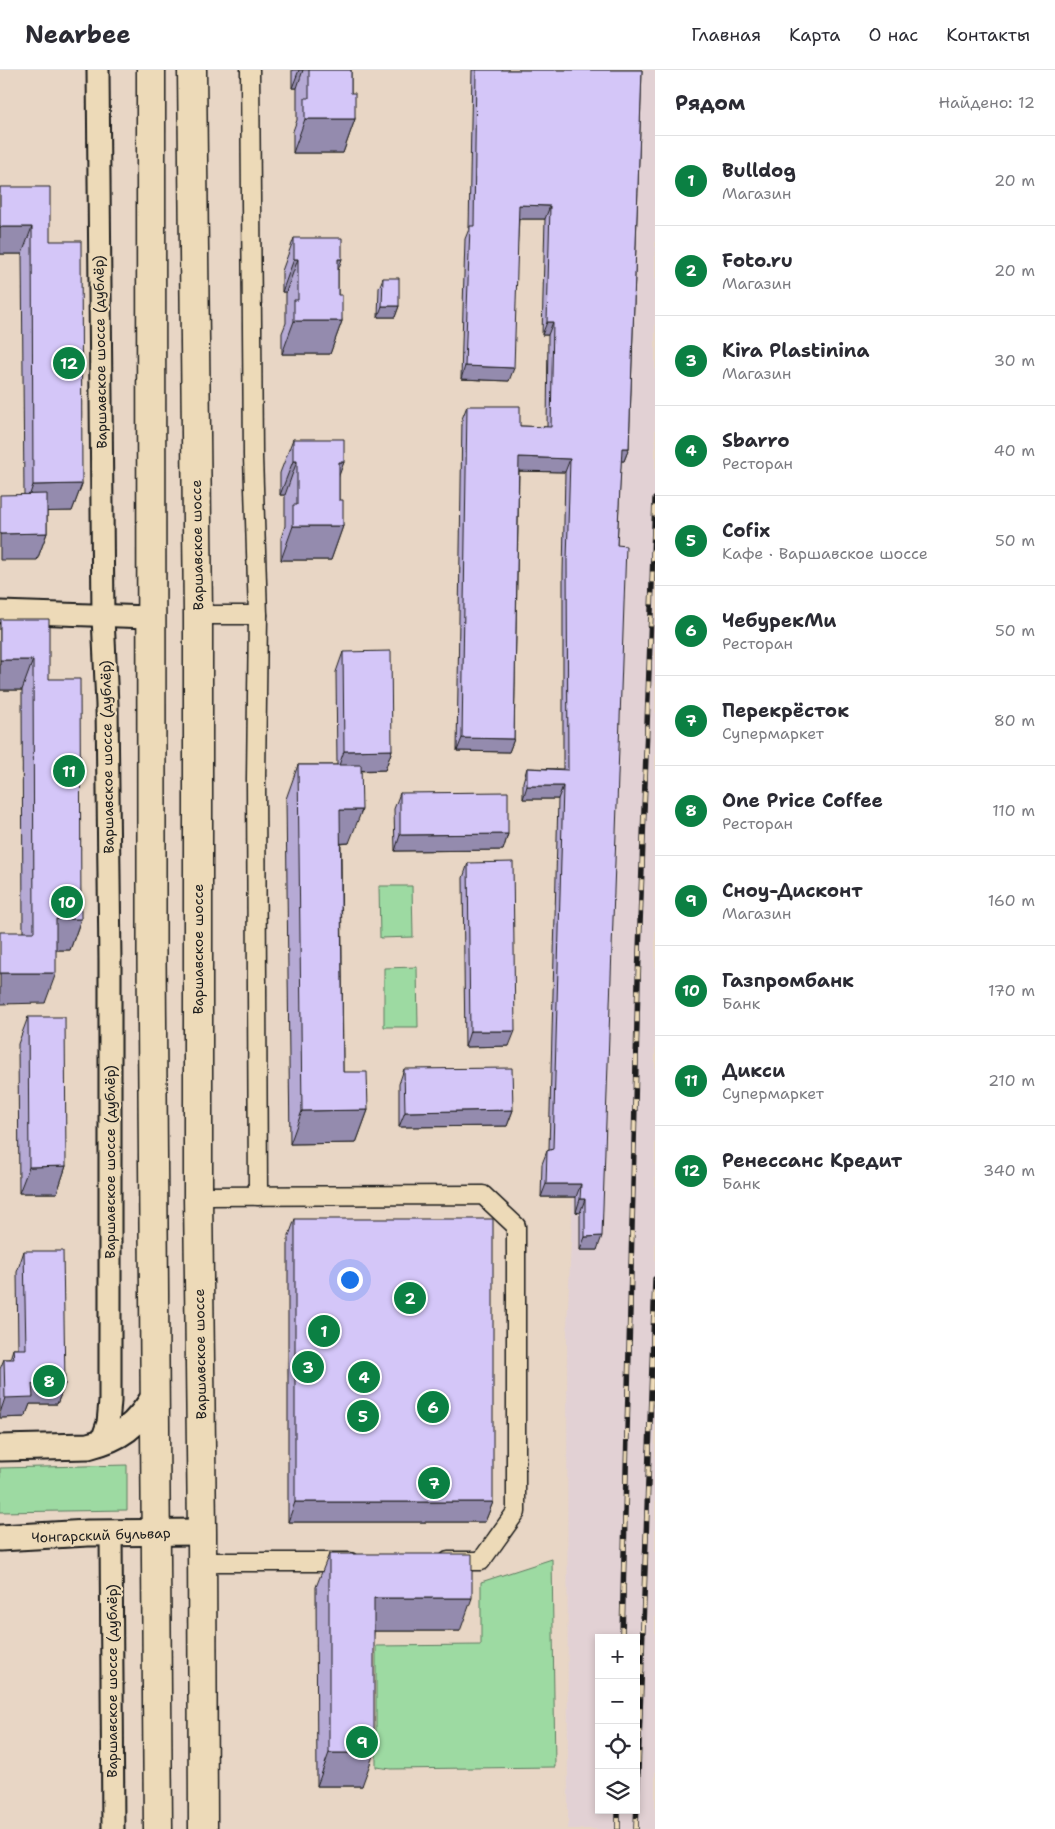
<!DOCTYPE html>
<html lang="ru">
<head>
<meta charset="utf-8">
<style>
  :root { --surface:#fff; --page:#f7f7f7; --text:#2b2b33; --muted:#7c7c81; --line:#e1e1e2; --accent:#0b8043 }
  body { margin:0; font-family:"Shantell Sans",sans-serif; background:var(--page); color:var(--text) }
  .controls { position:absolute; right:15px; bottom:15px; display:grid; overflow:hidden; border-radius:0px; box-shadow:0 2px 8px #0003 }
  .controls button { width:45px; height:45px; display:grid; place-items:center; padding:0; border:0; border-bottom:1px solid var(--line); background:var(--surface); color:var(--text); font:25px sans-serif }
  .you { position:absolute; left:349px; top:1209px; width:18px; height:18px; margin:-12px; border:4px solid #fff; border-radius:50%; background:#1a73e8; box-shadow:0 0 0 8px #1a73e833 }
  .badge { display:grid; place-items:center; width:32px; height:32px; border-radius:50%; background:var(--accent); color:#fff; font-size:16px; font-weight:700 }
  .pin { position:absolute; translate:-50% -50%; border:2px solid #fff; box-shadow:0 1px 5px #0006 }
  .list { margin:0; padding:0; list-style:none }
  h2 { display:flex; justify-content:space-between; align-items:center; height:65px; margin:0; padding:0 20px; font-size:21px }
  h2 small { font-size:16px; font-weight:400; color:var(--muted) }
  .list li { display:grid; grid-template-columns:32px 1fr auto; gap:15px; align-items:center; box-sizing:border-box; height:90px; padding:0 20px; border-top:1px solid var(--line) }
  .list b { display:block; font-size:19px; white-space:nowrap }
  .list p { margin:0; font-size:16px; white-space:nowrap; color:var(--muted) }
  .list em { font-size:16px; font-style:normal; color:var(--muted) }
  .icon { flex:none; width:28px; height:28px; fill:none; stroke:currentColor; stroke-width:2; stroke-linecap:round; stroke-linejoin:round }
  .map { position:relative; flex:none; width:655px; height:1759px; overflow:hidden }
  header { display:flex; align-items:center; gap:30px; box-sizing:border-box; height:70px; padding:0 25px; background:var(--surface); border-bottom:1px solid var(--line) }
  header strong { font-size:24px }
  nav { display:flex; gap:28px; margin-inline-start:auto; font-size:18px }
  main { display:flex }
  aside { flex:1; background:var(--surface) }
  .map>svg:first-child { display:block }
</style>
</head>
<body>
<header>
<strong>Nearbee</strong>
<nav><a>Главная</a><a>Карта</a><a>О нас</a><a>Контакты</a></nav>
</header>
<main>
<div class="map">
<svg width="655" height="1759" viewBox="0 0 655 1759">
  <rect width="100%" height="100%" fill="#e8d6c5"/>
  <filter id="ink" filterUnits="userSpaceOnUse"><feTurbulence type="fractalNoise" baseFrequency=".02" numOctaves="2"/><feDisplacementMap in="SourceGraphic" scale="10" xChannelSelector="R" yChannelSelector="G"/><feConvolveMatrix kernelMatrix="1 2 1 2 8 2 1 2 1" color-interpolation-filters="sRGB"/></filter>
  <g filter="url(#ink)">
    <path fill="#e2d1d4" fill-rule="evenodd" d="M 625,0 L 655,0 L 655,1759 L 568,1759 L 567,1258 ZM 599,1568 L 636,1568 L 636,1740 L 599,1740 Z"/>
    <g fill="#9ddaa2" stroke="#5c7b5f">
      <path d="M 379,816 L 412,816 L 413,867 L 380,868 Z"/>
      <path d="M 417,897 L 418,957 L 384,957 L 384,898 Z"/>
      <path d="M 127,1395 L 127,1440 L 0,1442 L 0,1398 Z"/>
      <path d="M 552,1489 L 555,1697 L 391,1699 L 376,1697 L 376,1576 L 481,1575 L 481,1512 Z"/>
    </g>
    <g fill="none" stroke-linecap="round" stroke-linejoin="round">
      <defs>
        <g id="minor">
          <path d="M 250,0 L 253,386 L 258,545 L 256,709 L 258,1126"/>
          <path d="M 198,545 L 258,545"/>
          <path d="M 198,1126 L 483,1125 L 516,1156 L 516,1442 L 481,1491 L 448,1491"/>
          <path d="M 203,1492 L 350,1492"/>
        </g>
        <g id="tertiary">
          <path d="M 98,0 L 103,547 L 107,635 L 110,892 L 110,1331 L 108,1353 L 101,1373"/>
          <path d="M 0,542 L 150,547"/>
          <path d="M 111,1463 L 113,1759"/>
        </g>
        <g id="secondary">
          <path d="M 0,1378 L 88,1376 C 121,1368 136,1356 154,1327"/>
          <path d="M 0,1468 L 88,1463 L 202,1462"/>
        </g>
        <g id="primary">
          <path d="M 151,0 C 150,586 151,1173 158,1759"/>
          <path d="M 192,0 L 198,545 L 198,1126 L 202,1462 L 203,1759"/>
        </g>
      </defs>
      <use href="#minor" stroke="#1c1c1c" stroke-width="21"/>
      <use href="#tertiary" stroke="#1c1c1c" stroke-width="25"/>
      <use href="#secondary" stroke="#1c1c1c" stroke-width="29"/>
      <use href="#primary" stroke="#1c1c1c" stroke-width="31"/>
      <use href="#minor" stroke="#eddab8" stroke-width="18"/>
      <use href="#tertiary" stroke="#eddab8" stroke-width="21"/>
      <use href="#secondary" stroke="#eddab8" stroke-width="25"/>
      <use href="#primary" stroke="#eddab8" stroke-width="28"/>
      <defs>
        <g id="rail">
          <path d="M 622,1568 L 638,911 L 655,429"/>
          <path d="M 618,1759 L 618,1740"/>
          <path d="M 636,1759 L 655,1209"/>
        </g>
      </defs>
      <use href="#rail" stroke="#1c1c1c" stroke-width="5.5"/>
      <use href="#rail" stroke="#eddab8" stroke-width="4" stroke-dasharray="11" stroke-linecap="butt"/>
    </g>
    <g fill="#b6aad5" stroke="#1c1c1c">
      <path d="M 292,0 L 351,0 L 351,23 L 355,49 L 343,83 L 293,83 L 293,61 L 297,50 L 297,18 L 292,18 Z"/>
      <path d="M 472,0 L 642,0 L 629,378 L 624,391 L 621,391 L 617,475 L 597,1180 L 580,1180 L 580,1143 L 576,1142 L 576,1127 L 541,1127 L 542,1094 L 547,1081 L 549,1080 L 558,729 L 523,729 L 523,712 L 527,698 L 563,699 L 563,504 L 565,402 L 519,401 L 514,669 L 509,682 L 457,681 L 462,349 L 467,336 L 520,356 L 547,357 L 548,265 L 542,265 L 545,149 L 519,149 L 509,311 L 461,309 L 465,169 L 469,159 Z"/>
      <path d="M 0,117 L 50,171 L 82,414 L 72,441 L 47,441 L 47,463 L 37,490 L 24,424 L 22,184 L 0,184 Z"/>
      <path d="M 294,168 L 338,201 L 338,225 L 342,251 L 330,284 L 282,284 L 282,263 L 286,253 L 286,222 L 282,222 L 282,201 Z"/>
      <path d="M 383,208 L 399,236 L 395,247 L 378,247 L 379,218 Z"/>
      <path d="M 293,369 L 344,392 L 339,404 L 339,430 L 343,456 L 331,490 L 281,490 L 281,468 L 285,456 L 285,425 L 280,425 L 280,403 Z"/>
      <path d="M 0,549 L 49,609 L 81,849 L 70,880 L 56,880 L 45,933 L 23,862 L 22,620 L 0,620 Z"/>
      <path d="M 343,582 L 392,680 L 385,700 L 361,701 L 349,773 L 341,774 L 343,1002 L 368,1040 L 356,1073 L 290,1074 L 286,729 L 298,695 L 337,695 L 336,602 Z"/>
      <path d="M 400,723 L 508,764 L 503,780 L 395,781 L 394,739 Z"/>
      <path d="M 468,793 L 509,976 L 465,977 L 463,808 Z"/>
      <path d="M 28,947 L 66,1096 L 57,1123 L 19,1123 L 18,974 Z"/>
      <path d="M 404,999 L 513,1040 L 507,1056 L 399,1057 L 399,1014 Z"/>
      <path d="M 295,1149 L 493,1432 L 485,1452 L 288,1452 L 288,1168 Z"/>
      <path d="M 24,1181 L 65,1314 L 57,1334 L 30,1334 L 25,1347 L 0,1348 L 0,1299 L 4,1289 L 10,1289 L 13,1279 L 18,1279 L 17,1202 Z"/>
      <path d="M 329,1484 L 460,1561 L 374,1561 L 362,1716 L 317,1716 L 316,1517 Z"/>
    </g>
    <g fill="#948bae" stroke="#1c1c1c">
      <path d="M 299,0 L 303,0 L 297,18 L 292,18 Z"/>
      <path d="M 305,49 L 355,49 L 343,83 L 293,83 Z"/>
      <path d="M 519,135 L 550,136 L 545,149 L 514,149 Z"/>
      <path d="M 0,157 L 32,157 L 22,184 L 0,184 Z"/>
      <path d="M 294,189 L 298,189 L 286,222 L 282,222 Z"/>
      <path d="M 338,189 L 342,189 L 330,223 Z"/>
      <path d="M 382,236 L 399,236 L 395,247 L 378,247 Z"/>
      <path d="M 294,251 L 342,251 L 330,284 L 282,284 Z"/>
      <path d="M 547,252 L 553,252 L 548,265 L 542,265 Z"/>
      <path d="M 465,296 L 514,298 L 509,311 L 461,309 Z"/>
      <path d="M 622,378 L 629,378 L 624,391 L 617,391 Z"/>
      <path d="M 519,387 L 570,389 L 565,402 L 514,401 Z"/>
      <path d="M 293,391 L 297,391 L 285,425 L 280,425 Z"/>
      <path d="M 339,392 L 344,392 L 332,425 Z"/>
      <path d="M 82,414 L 72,441 L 24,442 L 33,415 Z"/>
      <path d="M 293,456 L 343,456 L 331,490 L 281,490 Z"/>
      <path d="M 47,463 L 37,490 L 0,490 L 0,464 Z"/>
      <path d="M 0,590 L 33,590 L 22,620 L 0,620 Z"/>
      <path d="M 462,668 L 514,669 L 509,682 L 457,681 Z"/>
      <path d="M 392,680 L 385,700 L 337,701 L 344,681 Z"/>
      <path d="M 527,716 L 563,716 L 558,729 L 523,729 Z"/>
      <path d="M 340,740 L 362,740 L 349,773 L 328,774 Z"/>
      <path d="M 508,764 L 503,780 L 395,781 L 400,765 Z"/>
      <path d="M 56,849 L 81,849 L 70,880 L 45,880 Z"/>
      <path d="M 0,903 L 56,903 L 45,933 L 0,934 Z"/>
      <path d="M 470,961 L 515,961 L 509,976 L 465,977 Z"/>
      <path d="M 368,1040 L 356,1073 L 290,1074 L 302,1041 Z"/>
      <path d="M 513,1040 L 507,1056 L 399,1057 L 405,1042 Z"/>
      <path d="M 66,1096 L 57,1123 L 19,1123 L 29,1097 Z"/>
      <path d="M 546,1114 L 581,1114 L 576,1127 L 541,1127 Z"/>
      <path d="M 580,1129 L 585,1129 L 580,1143 L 576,1142 Z"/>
      <path d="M 602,1166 L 597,1180 L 580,1180 L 585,1167 Z"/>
      <path d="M 32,1314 L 65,1314 L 57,1334 L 30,1334 L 25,1347 L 0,1348 L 0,1343 L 5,1328 Z"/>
      <path d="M 295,1432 L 493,1432 L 485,1452 L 288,1452 Z"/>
      <path d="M 374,1528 L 472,1528 L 460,1561 L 362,1561 Z"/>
      <path d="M 329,1683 L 374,1683 L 362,1716 L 317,1716 Z"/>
    </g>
    <g fill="#d4c6f8" stroke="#1c1c1c">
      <path d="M 309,0 L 351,0 L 351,23 L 355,23 L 355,49 L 305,49 L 305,28 L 309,28 Z"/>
      <path d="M 476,0 L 642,0 L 629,378 L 622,378 L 617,475 L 626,476 L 602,1166 L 585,1167 L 585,1129 L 580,1129 L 581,1114 L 546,1114 L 547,1081 L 553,1079 L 563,716 L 527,716 L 527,698 L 568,700 L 567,490 L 570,389 L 519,387 L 514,669 L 462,668 L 467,336 L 520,336 L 520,356 L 551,357 L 553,252 L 547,252 L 550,136 L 519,135 L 514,298 L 465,296 L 470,156 L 474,156 Z"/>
      <path d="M 0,117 L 50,117 L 50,171 L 81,171 L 82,414 L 33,415 L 32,157 L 0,157 Z"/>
      <path d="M 294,168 L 342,168 L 342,189 L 338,189 L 338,225 L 342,225 L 342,251 L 294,251 L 294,230 L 298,230 L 298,189 L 294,189 Z"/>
      <path d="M 383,208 L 399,208 L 399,236 L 382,236 Z"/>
      <path d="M 293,369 L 344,369 L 344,392 L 339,392 L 339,430 L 343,430 L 343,456 L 293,456 L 293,435 L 297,435 L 297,391 L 293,391 Z"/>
      <path d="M 47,424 L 47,463 L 0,464 L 0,425 Z"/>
      <path d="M 0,549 L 49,549 L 49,609 L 80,609 L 81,849 L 56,849 L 56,903 L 0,903 L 0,862 L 34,862 L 33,590 L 0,590 Z"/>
      <path d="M 391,581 L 392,680 L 344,681 L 343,582 Z"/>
      <path d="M 298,695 L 361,695 L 362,740 L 340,740 L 343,1002 L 367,1002 L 368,1040 L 302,1041 Z"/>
      <path d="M 508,722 L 508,764 L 400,765 L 400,723 Z"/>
      <path d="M 513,792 L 515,961 L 470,961 L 468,793 Z"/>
      <path d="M 28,947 L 65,947 L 66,1096 L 29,1097 Z"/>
      <path d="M 512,998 L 513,1040 L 405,1042 L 404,999 Z"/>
      <rect x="295" y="1149" width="198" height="283"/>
      <path d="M 24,1181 L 63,1181 L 65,1314 L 32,1314 L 33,1327 L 5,1328 L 4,1289 L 14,1289 L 13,1279 L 26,1279 Z"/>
      <path d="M 329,1484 L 472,1484 L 472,1528 L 374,1528 L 374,1683 L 329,1683 Z"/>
    </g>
  </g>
  <g text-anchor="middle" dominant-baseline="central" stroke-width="4.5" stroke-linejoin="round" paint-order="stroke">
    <g font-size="14" fill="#1c1c1c" stroke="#eddab8">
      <text transform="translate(100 282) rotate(-91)">Варшавское шоссе (дублёр)</text>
      <text transform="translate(197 475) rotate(-91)">Варшавское шоссе</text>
      <text transform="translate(107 687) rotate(-91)">Варшавское шоссе (дублёр)</text>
      <text transform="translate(198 879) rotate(-90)">Варшавское шоссе</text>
      <text transform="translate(110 1092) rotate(-90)">Варшавское шоссе (дублёр)</text>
      <text transform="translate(200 1284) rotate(-91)">Варшавское шоссе</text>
      <text transform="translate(101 1465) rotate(-2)">Чонгарский бульвар</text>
      <text transform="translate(112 1611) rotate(-90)">Варшавское шоссе (дублёр)</text>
    </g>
  </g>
</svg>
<div class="controls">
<button>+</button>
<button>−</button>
<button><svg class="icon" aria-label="locate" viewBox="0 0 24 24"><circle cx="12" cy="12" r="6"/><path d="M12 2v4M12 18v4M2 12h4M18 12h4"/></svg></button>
<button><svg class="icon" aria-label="layers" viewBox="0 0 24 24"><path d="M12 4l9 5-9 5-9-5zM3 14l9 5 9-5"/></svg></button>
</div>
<div class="you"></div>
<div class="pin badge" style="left:324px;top:1261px">1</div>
<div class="pin badge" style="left:410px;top:1228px">2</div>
<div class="pin badge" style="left:308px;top:1297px">3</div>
<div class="pin badge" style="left:364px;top:1307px">4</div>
<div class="pin badge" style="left:363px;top:1346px">5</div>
<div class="pin badge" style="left:433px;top:1337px">6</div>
<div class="pin badge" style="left:434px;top:1413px">7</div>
<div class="pin badge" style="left:49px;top:1311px">8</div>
<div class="pin badge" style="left:362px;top:1672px">9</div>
<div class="pin badge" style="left:67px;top:832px">10</div>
<div class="pin badge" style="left:69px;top:701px">11</div>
<div class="pin badge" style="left:69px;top:293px">12</div>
</div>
<aside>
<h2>Рядом<small>Найдено: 12</small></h2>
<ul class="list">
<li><span class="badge">1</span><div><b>Bulldog</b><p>Магазин</p></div><em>20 m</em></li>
<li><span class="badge">2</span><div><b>Foto.ru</b><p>Магазин</p></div><em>20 m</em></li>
<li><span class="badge">3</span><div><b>Kira Plastinina</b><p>Магазин</p></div><em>30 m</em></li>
<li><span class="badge">4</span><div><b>Sbarro</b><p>Ресторан</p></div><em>40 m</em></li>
<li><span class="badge">5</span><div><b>Cofix</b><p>Кафе · Варшавское шоссе</p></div><em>50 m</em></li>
<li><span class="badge">6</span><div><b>ЧебурекМи</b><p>Ресторан</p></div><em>50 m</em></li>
<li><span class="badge">7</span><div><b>Перекрёсток</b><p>Супермаркет</p></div><em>80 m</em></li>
<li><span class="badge">8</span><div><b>One Price Coffee</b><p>Ресторан</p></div><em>110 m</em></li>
<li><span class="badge">9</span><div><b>Сноу-Дисконт</b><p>Магазин</p></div><em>160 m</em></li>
<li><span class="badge">10</span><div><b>Газпромбанк</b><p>Банк</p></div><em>170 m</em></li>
<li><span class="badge">11</span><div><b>Дикси</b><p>Супермаркет</p></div><em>210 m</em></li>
<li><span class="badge">12</span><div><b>Ренессанс Кредит</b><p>Банк</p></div><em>340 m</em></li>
</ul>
</aside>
</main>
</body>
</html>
